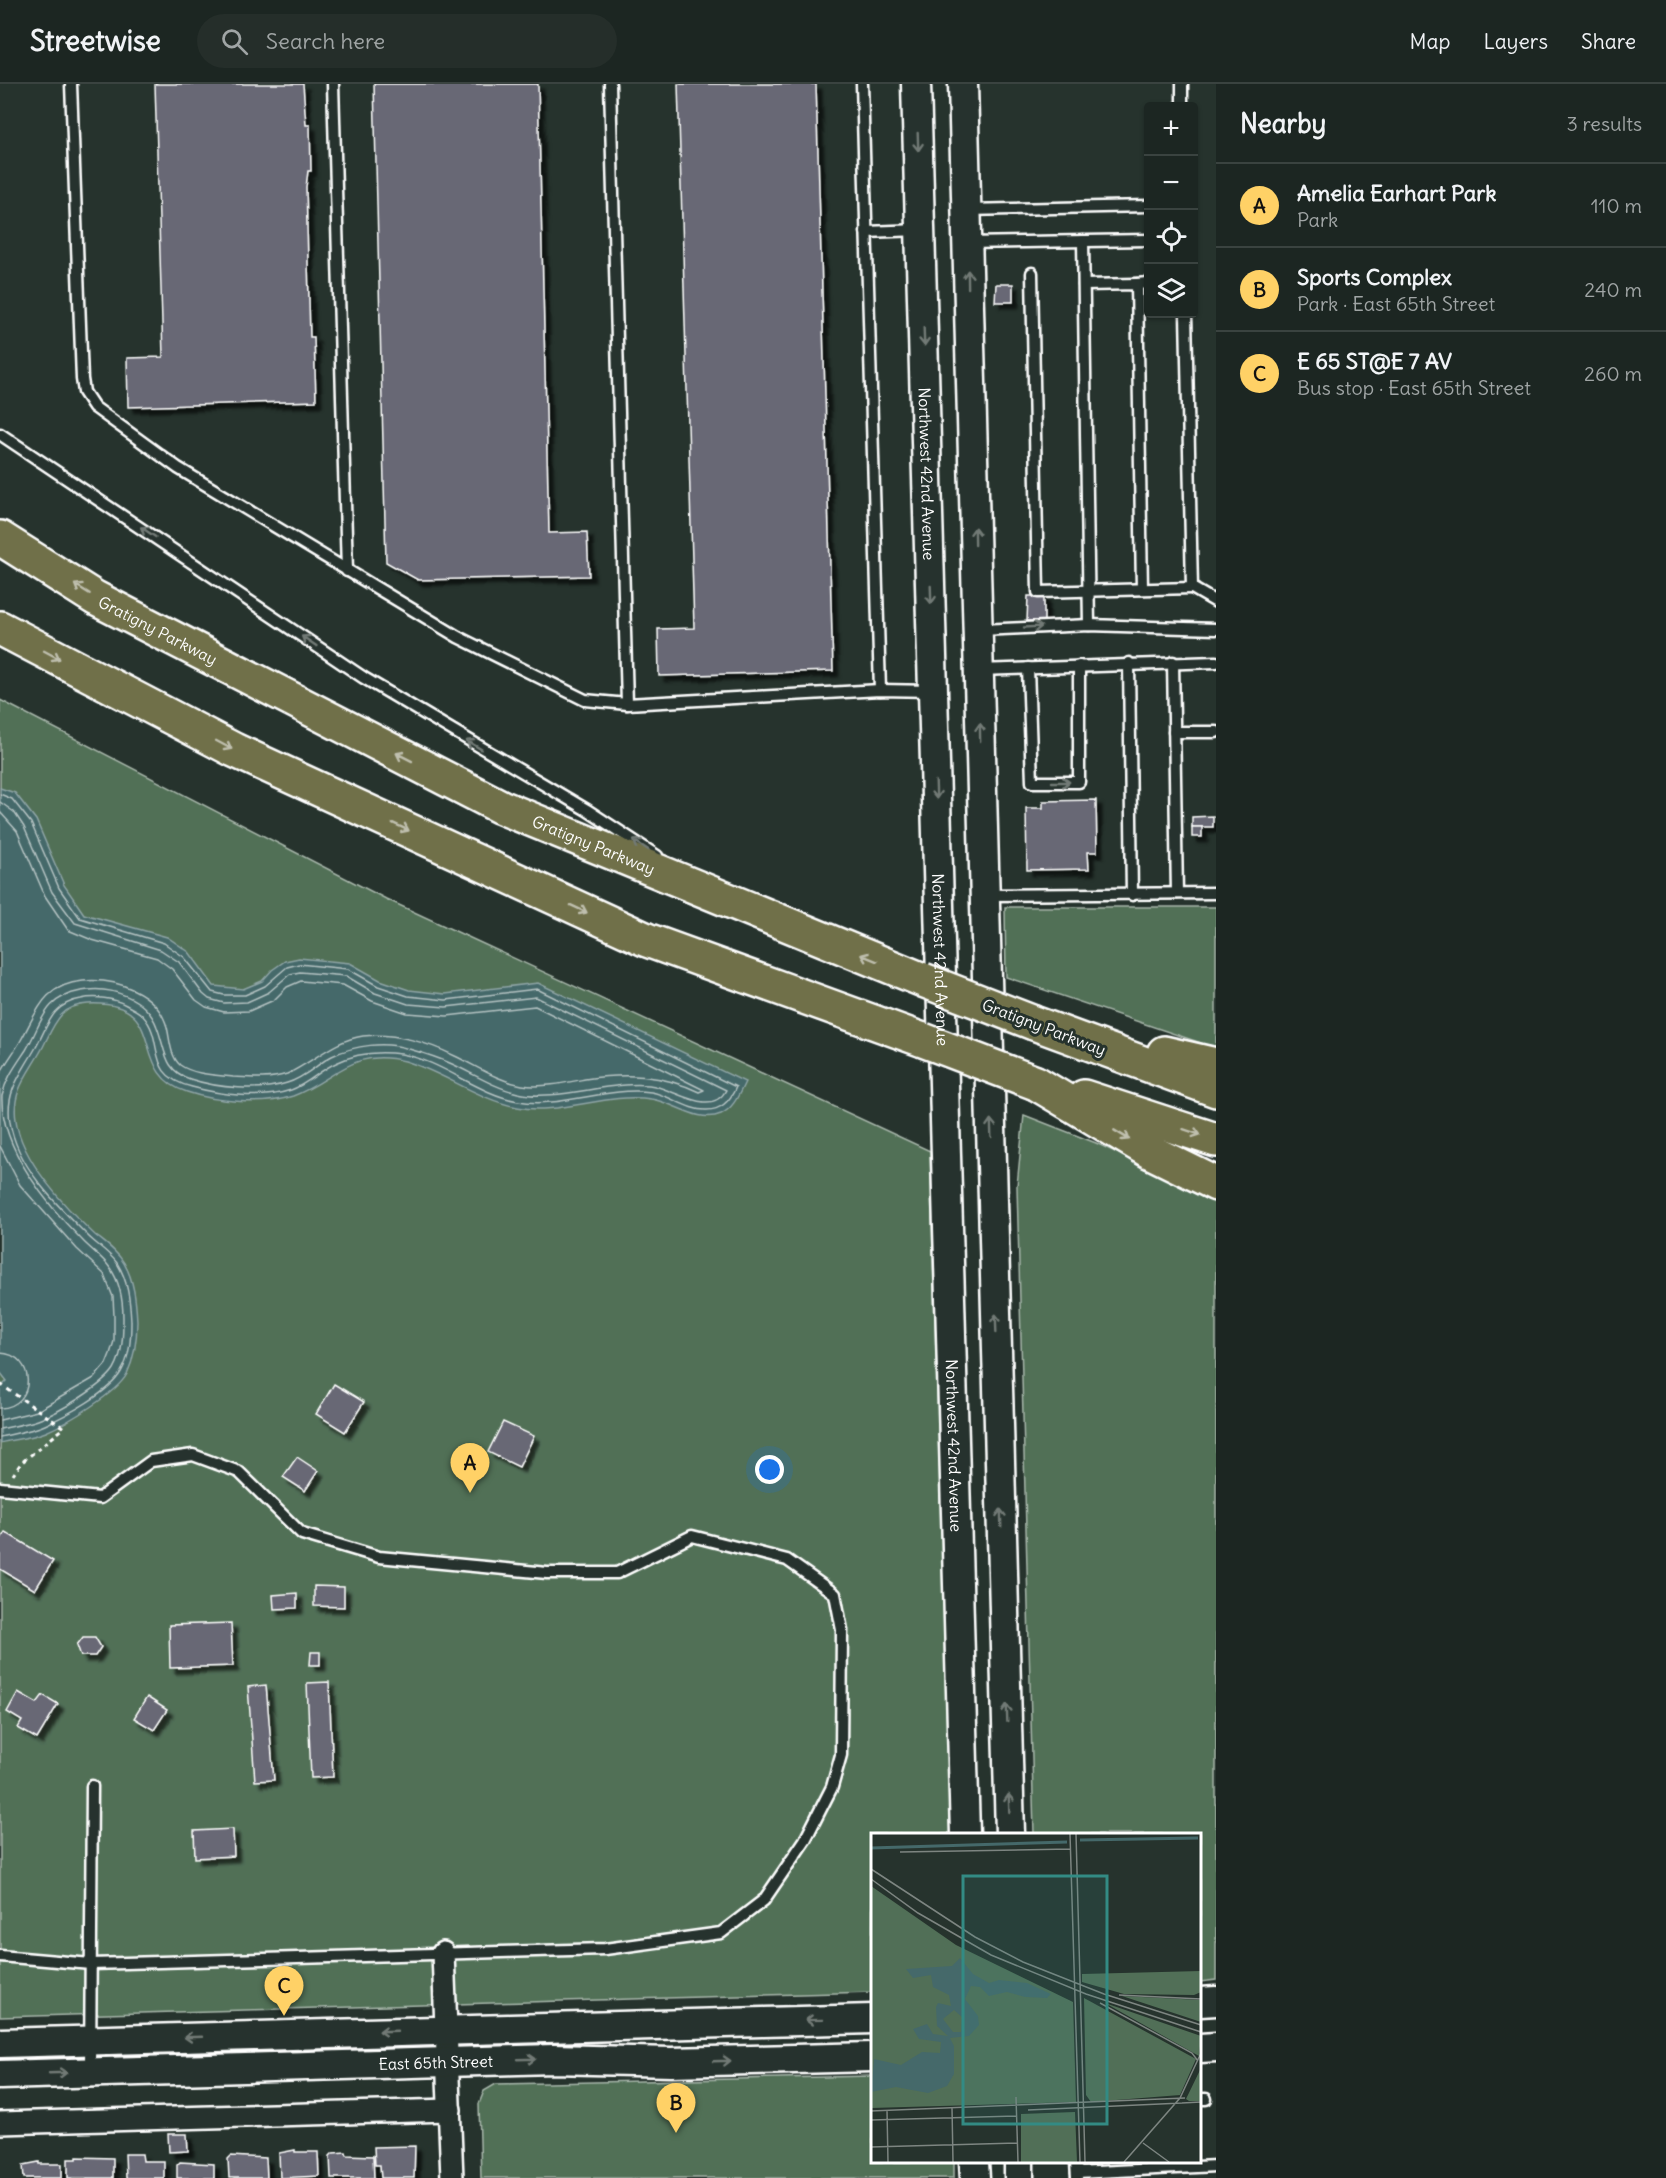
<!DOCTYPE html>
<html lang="en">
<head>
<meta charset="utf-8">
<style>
  :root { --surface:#1c2622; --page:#252e2a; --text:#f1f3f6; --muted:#a0a5a5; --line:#3a4340; --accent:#ffd166 }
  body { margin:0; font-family:Delius,sans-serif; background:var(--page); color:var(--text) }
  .controls { position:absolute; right:18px; top:18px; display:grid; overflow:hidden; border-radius:6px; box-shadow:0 2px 4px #0004 }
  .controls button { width:54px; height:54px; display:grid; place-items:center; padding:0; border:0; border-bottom:2px solid var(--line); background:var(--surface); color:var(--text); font:30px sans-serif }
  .you { position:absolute; left:770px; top:1386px; width:21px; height:21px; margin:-15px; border:4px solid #fff; border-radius:50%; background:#1a73e8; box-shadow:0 0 0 9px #1a73e833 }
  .badge { display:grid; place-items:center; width:39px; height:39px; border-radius:50%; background:var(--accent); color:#111; font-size:20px; font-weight:700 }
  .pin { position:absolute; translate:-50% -50px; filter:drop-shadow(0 2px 3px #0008) }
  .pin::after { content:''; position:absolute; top:32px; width:21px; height:18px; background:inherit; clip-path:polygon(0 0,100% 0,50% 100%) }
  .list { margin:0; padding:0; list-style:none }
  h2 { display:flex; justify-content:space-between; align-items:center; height:78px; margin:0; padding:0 24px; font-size:26px }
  h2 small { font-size:20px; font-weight:400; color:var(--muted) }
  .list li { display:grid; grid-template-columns:39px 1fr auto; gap:18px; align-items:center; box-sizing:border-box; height:84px; padding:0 24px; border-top:2px solid var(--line) }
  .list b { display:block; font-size:22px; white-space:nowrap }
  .list p { margin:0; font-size:20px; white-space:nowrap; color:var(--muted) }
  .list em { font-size:20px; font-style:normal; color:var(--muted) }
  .icon { flex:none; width:33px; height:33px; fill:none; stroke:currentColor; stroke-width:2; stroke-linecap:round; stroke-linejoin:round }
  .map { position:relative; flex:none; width:1216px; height:2094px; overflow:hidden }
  header { display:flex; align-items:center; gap:36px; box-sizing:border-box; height:84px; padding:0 30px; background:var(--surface); border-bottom:2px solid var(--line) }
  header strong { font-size:28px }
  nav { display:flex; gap:33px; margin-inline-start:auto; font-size:21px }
  .search { width:420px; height:54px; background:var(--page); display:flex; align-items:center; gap:15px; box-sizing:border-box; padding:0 21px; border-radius:33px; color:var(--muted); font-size:22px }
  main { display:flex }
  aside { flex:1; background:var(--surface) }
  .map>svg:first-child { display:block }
</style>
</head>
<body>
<header>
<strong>Streetwise</strong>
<div class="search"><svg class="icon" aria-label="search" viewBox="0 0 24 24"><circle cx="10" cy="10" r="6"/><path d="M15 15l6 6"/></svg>Search here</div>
<nav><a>Map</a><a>Layers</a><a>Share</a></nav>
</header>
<main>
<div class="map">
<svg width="1216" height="2094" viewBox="0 0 1216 2094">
  <defs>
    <filter id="shadow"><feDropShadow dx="5.5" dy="5.5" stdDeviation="1.5" flood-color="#0009"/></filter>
  </defs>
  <rect width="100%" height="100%" fill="#26332d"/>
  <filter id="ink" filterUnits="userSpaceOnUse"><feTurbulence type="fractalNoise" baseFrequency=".0167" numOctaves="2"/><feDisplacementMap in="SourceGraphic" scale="12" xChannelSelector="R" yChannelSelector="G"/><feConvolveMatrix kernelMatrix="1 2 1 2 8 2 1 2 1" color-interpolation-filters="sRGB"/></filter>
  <g filter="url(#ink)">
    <g fill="#516f57" stroke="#a8b7ab" stroke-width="1.5">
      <path d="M 0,616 L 386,815 L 930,1067 L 950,1750 L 873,1750 L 872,1908 L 0,1933 Z"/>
      <path d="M 1005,823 L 1216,823 L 1216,964 L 1006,893 Z"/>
      <path d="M 1024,1031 L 1096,1059 L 1216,1115 L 1216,1896 L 1200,1898 L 1200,1750 L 1034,1750 L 1017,1102 Z"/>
      <path d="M 872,1992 L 873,2078 L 954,2078 L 954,2094 L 481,2094 L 479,2020 L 484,2007 L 496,2000 Z"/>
    </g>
    <path fill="#45696a" stroke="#8fa5a6" stroke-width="1.5" d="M 0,704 L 15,709 L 36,736 L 64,801 L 84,830 L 167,853 L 189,868 L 214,902 L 243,905 L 262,897 L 272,886 L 285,877 L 299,874 L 350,879 L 380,896 L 409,906 L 445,910 L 538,899 L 745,998 C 739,1010 734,1024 721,1030 C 698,1040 674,1018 651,1015 C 607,1008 559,1032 517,1023 C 477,1015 443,988 405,977 C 351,963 336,996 293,1012 C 264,1022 216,1018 187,1008 C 125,989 173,916 88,920 C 60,921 54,941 43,963 C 30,988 11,1006 16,1036 C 21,1076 66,1124 95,1151 C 105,1159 117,1167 124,1179 C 134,1196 136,1217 137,1237 C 137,1255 135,1273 127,1290 C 117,1309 67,1339 46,1348 C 32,1354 15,1355 0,1359 L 0,1304 L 7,1297 L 0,1288 Z"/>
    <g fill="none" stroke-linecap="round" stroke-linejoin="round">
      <g stroke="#b5c3c3" stroke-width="1.5">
        <path d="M 0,710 L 12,715 L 31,739 L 59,804 L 80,834 L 164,859 L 184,873 L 212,908 L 224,911 L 245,911 L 265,902 L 287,883 L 299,880 L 348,885 L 378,902 L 408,912 L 446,916 L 537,905 L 736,1003 C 731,1015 722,1026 707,1026 C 688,1027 670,1011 651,1008 C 607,1002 560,1025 518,1017 C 477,1010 443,977 401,970 C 379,967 356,969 336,979 C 320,986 308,1000 291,1006 C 262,1016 221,1011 192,1003 C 143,991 166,957 143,932 C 139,927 131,924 126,921 C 114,914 95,912 81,915 C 51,920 48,942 35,965 C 21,990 5,1008 10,1038 C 17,1083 57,1121 88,1152 C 97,1161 109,1168 117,1179 C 128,1196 130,1217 131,1237 C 131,1254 130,1273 121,1288 C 109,1309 67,1331 45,1341 C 32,1347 14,1349 0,1353"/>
        <path d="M 0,718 L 14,728 L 24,743 L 52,808 L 75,839 L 161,866 L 179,878 L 203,910 L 209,915 L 224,919 L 247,918 L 269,908 L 290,890 L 300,888 L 346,892 L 375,909 L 408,920 L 446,923 L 536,913 L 726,1006 C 711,1035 672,1003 649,1001 C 608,997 556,1018 518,1009 C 495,1004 474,990 452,980 C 439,974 423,969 409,965 C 385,957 355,961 332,972 C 317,980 305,994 287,999 C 260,1008 217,1004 190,995 C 163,986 166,966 157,943 C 147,914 110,901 81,907 C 43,914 43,937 26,966 C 16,981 6,994 2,1012 C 0,1064 49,1123 82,1156 C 91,1166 103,1173 110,1184 C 120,1198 123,1217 123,1234 C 123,1250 123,1270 114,1285 C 103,1302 58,1329 38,1336 C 26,1340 13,1342 0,1345"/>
        <path d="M 0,728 L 17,747 L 45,812 L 68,846 L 92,856 L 157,874 L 172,885 L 196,916 L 206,923 L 224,928 L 249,927 L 274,916 L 287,903 L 301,897 L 343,901 L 372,917 L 407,929 L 447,932 L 535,922 L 704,1006 L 699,1008 C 662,990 625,989 585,995 C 565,999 542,1004 522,1001 C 498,997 476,982 455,972 C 429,959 394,948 363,952 C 334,956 313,978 287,990 C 270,996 250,994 233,993 C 217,991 194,991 180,981 C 170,972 170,955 167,943 C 157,908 116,894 83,897 C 43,901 38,926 21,956 C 15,967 6,978 0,990"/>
        <path d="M 0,1062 L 20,1101 L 77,1165 L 104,1190 L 113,1213 L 114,1232 L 114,1257 L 110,1270 L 106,1280 L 94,1294 L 37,1327 L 0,1336"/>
        <path d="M 0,1269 C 36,1270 37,1323 0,1324"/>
      </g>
    </g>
    <g fill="#686874" stroke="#fff" stroke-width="1.5" filter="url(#shadow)">
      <path d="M 155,0 L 303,0 L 306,41 L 310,41 L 311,87 L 308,87 L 306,103 L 310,253 L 314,253 L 316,317 L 128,323 L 127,274 L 163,273 Z"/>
      <path d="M 374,0 L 538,0 L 549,449 L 587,448 L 589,492 L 418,496 L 386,478 Z"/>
      <path d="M 678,0 L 816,0 L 833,587 L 659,592 L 658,545 L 694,544 Z"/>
      <path d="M 996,200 L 1013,200 L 1013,218 L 995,218 Z"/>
      <path d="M 1028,512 L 1044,512 L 1044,537 L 1027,537 Z"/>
      <path d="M 1096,716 L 1097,768 L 1088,768 L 1089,785 L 1027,786 L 1026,724 L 1043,724 L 1043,717 Z"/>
      <path d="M 1213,732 L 1213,743 L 1192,743 L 1192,733 Z"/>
      <rect x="1192" y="743" width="10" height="10"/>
      <path d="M 334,1300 L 364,1318 L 345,1348 L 316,1330 Z"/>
      <path d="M 503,1338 L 534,1352 L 519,1383 L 488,1368 Z"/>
      <path d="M 297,1373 L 318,1387 L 305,1407 L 283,1393 Z"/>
      <path d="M 5,1448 L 53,1477 L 35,1506 L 0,1485 L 0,1457 Z"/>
      <path d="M 314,1502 L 344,1503 L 344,1523 L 314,1522 Z"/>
      <path d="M 297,1509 L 297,1524 L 274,1525 L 273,1511 Z"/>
      <path d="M 231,1539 L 233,1582 L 170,1584 L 169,1541 Z"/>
      <path d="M 83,1553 L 95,1553 L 101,1563 L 95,1572 L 81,1572 L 77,1561 Z"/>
      <path d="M 311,1568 L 320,1568 L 320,1581 L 310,1581 Z"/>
      <path d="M 329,1598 L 333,1693 L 311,1694 L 307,1599 Z"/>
      <path d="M 266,1601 L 274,1696 L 255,1697 L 248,1603 Z"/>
      <path d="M 18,1608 L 37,1619 L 43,1611 L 58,1620 L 37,1655 L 18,1644 L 22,1637 L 7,1628 Z"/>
      <path d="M 147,1613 L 167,1626 L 154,1646 L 134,1634 Z"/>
      <path d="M 233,1745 L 234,1772 L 195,1774 L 194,1747 Z"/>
      <path d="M 168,2050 L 187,2050 L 188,2067 L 169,2068 Z"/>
      <path d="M 415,2062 L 414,2094 L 381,2094 L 380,2081 L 375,2081 L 374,2063 Z"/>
      <path d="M 295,2066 L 295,2068 L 318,2068 L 319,2092 L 280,2094 L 279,2069 Z"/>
      <path d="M 346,2068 L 347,2071 L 373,2072 L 374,2094 L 331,2094 L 330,2072 L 333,2069 Z"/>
      <path d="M 125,2070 L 142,2070 L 143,2077 L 164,2077 L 164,2094 L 126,2094 Z"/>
      <path d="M 231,2072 L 266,2074 L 267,2094 L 229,2094 L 228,2075 Z"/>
      <path d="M 77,2073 L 113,2074 L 113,2094 L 68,2094 L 68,2075 L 77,2075 Z"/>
      <path d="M 39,2078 L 39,2080 L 62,2080 L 62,2094 L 24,2094 L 23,2081 Z"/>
      <path d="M 180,2078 L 214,2080 L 214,2094 L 177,2094 L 177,2081 Z"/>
    </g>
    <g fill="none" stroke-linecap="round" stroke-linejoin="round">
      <defs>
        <g id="service">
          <path d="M 71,0 L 82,295 L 84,308 L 94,323 L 178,384 L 458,553 L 585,616 L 627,620 L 880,606 L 933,607"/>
          <path d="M 333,0 L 347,487"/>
          <path d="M 610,0 L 627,620"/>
          <path d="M 862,0 L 880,606"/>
          <path d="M 1182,0 L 1182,22"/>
          <path d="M 966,126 L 1148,122"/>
          <path d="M 866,148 L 920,146"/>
          <path d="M 1083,157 L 1089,541"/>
          <path d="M 967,159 L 1148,156"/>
          <path d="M 1032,189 L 1038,508 L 1192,504 L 1186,230"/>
          <path d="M 1137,200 L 1148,199"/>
          <path d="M 1084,201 L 1137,200 L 1142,505"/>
          <path d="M 0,350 L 364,594 L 587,726 L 657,772"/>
          <path d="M 1192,504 L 1216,518"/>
          <path d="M 980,546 L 1089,541 L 1216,545"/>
          <path d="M 1173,578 L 1177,809"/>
          <path d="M 1129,579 L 1132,811"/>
          <path d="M 1028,584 L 1032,698 L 1079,698 L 1079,582"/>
          <path d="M 978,586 L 1216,578"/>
          <path d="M 1174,648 L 1216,648"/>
          <path d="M 985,811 L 1216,809"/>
          <path d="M 0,1404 L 100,1414 L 151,1377 L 193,1371 L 239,1388 L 302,1450 L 379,1473 L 547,1489 L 617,1489 L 692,1452 L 787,1476 L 835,1510 L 842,1546 L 841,1671 L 832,1703 L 805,1756 L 764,1816 L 721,1849 L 605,1865 L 91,1880 L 0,1872"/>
          <path d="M 90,1986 L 92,1702"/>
          <path d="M 1200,2015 L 1206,2015"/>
          <path d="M 1076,2078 L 1077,2094"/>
          <path d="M 1077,2089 L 1216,2082"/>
        </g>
        <g id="minor">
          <path d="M 443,1869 L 452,2094"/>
          <path d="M 0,2039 L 450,2026"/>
        </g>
        <g id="secondary">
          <path id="s1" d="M 916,0 L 965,1750"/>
          <path d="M 963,0 L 1010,1750"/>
          <path d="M 1200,1918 L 1216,1917"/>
          <path d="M 0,1959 L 873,1935"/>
          <path d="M 1200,1964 L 1216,1963"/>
          <path id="s2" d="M 0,1991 L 553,1975 L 671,1978 L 873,1973"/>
          <path d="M 974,2078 L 975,2094"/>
          <path d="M 1019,2078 L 1019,2094"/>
        </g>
        <g id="motorway">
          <path id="s3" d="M 0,454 L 95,514 L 501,723 L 923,896"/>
          <path d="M 0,544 L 234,666 L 647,856 L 923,956"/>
          <path d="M 1034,939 L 1216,1006"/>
          <path d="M 1164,969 L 1216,981"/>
          <path d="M 1036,999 L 1151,1068 L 1216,1100"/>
          <path d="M 1084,1013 L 1216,1056"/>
        </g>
      </defs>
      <use href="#service" stroke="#fff" stroke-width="15"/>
      <use href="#minor" stroke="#fff" stroke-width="26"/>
      <use href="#secondary" stroke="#fff" stroke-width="33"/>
      <use href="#motorway" stroke="#fff" stroke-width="38"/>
      <path stroke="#fff" stroke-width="3" stroke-dasharray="4.5 4.5" stroke-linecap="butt" d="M 0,1300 L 64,1344 L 21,1379 L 13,1391"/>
      <use href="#service" stroke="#26332d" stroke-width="10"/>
      <use href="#minor" stroke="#26332d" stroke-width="21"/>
      <use href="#secondary" stroke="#26332d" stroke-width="28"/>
      <use href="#motorway" stroke="#70704a" stroke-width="33"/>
      <defs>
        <g id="motorway-bridge">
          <path d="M 923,896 L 1034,939"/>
          <path d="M 923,956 L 1036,999"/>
        </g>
      </defs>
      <use href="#motorway-bridge" stroke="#fff" stroke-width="38" stroke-linecap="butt"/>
      <use href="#motorway-bridge" stroke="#70704a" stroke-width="33"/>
    </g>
    <defs><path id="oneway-shaft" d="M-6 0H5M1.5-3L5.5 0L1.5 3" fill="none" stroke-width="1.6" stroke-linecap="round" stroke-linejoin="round" transform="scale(1.5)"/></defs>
    <g stroke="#727a76">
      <use href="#oneway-shaft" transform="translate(918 58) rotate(88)"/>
      <use href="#oneway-shaft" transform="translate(968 195) rotate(-91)"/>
      <use href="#oneway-shaft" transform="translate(924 253) rotate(88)"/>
      <use href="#oneway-shaft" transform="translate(148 448) rotate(-146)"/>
      <use href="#oneway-shaft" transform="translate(975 452) rotate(-91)"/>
      <use href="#oneway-shaft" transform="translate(931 511) rotate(88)"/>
      <use href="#oneway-shaft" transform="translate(1033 543) rotate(-3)"/>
      <use href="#oneway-shaft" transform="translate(309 557) rotate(-146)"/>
      <use href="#oneway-shaft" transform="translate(980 648) rotate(-91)"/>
      <use href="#oneway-shaft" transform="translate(474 661) rotate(-149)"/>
      <use href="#oneway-shaft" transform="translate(1061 698)"/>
      <use href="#oneway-shaft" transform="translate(936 706) rotate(88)"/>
      <use href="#oneway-shaft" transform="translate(641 761) rotate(-147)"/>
      <use href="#oneway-shaft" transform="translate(991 1044) rotate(-92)"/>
      <use href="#oneway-shaft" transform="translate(996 1239) rotate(-92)"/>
      <use href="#oneway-shaft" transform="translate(1001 1434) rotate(-92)"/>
      <use href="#oneway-shaft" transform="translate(1007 1629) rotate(-92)"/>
      <use href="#oneway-shaft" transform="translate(1009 1719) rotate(-92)"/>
      <use href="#oneway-shaft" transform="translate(814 1936) rotate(179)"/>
      <use href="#oneway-shaft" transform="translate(388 1947) rotate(178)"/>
      <use href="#oneway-shaft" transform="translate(193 1953) rotate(178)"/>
      <use href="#oneway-shaft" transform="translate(527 1975) rotate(-2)"/>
      <use href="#oneway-shaft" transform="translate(722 1977) rotate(-2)"/>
      <use href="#oneway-shaft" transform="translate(58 1989) rotate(-2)"/>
    </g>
    <g stroke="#bfbfae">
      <use href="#oneway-shaft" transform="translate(82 505) rotate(-148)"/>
      <use href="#oneway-shaft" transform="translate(52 571) rotate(28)"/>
      <use href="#oneway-shaft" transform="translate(224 661) rotate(28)"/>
      <use href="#oneway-shaft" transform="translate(404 673) rotate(-153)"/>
      <use href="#oneway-shaft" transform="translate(401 743) rotate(25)"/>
      <use href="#oneway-shaft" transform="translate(579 825) rotate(25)"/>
      <use href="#oneway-shaft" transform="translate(869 874) rotate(-158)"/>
      <use href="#oneway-shaft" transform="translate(1192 1048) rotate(18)"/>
      <use href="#oneway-shaft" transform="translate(1122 1051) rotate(31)"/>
    </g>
  </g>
  <g text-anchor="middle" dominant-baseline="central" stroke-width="6" stroke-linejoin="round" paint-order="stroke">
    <g font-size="16" fill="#fff" stroke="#26332d">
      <text stroke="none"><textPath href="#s1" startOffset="390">Northwest 42nd Avenue</textPath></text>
      <text stroke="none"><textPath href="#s3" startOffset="183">Gratigny Parkway</textPath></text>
      <text stroke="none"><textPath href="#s3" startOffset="669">Gratigny Parkway</textPath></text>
      <text stroke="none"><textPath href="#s1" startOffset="876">Northwest 42nd Avenue</textPath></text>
      <text transform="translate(1044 943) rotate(21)">Gratigny Parkway</text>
      <text stroke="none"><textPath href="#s1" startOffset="1362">Northwest 42nd Avenue</textPath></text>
      <text stroke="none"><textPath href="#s2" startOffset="436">East 65th Street</textPath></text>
    </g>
  </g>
  <g transform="translate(871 1749)">
    <rect width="330" height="330" fill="#26332d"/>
    <path d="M 0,53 L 85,112 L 202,169 L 205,269 L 0,275 ZM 330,138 L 330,159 L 323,162 L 253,161 L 211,149 L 211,141 ZM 251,163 L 330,167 L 330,189 ZM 213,165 L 325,226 L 309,262 L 220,269 L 215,262 ZM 234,170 L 330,203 L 328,223 ZM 330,235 L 330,268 L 318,268 L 315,266 ZM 204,279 L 206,329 L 150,329 L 150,281 Z" fill="#516f57"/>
    <path d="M 89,125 L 102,141 L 118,150 L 128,147 L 156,150 L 180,161 L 176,165 L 154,164 L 136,159 L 118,163 L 109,154 L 100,153 L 94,166 L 107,183 L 108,192 L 98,203 L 79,205 L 83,213 L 83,241 L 76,253 L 57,260 L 25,254 L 0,259 L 3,226 L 30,232 L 51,219 L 69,220 L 70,209 L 48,206 L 42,196 L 56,191 L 62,201 L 77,203 L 66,193 L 65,174 L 67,170 L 80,173 L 78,162 L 62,154 L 60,142 L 42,145 L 35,136 L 81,133 ZM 83,177 L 91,184 L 90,199 L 82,199 L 72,186 Z" fill="#45696a" fill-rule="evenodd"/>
    <path fill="none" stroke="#45696a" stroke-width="3" d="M 209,7 L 327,5M 0,15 L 196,9"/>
    <path fill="none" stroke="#7d8581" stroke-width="1.5" d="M 199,1 L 209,329M 205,1 L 214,329M 29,19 L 199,16M 0,36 L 104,104 L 152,129 L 233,161 L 330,192M 0,46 L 47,80 L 120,122 L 215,161 L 330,199M 248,162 L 330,166M 229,170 L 321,220 L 327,228M 145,264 L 147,329M 311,270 L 330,269M 81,275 L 82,329M 16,277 L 17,329M 157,277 L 311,270M 0,278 L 314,265M 0,287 L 145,283M 272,310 L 298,329M 0,314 L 146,310M 253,329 L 309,265 L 330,220"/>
    <path fill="#338b84" fill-opacity="0.15" stroke="#338b84" stroke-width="3" d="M 92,43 L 236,43 L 236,291 L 92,291 Z"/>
    <rect width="330" height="330" fill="none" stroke="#fff" stroke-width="3"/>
  </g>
</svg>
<div class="controls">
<button>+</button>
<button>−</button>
<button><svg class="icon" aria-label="locate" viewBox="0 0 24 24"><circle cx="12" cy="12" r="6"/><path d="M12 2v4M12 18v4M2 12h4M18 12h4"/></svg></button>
<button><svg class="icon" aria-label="layers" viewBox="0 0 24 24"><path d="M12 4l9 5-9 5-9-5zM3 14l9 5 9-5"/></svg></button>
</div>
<div class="you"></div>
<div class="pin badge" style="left:470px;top:1409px">A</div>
<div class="pin badge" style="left:676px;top:2049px">B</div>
<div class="pin badge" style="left:284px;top:1932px">C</div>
</div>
<aside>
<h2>Nearby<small>3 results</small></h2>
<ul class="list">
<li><span class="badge">A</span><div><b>Amelia Earhart Park</b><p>Park</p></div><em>110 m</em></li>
<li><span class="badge">B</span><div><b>Sports Complex</b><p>Park · East 65th Street</p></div><em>240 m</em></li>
<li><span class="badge">C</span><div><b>E 65 ST@E 7 AV</b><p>Bus stop · East 65th Street</p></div><em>260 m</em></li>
</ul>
</aside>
</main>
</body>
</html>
